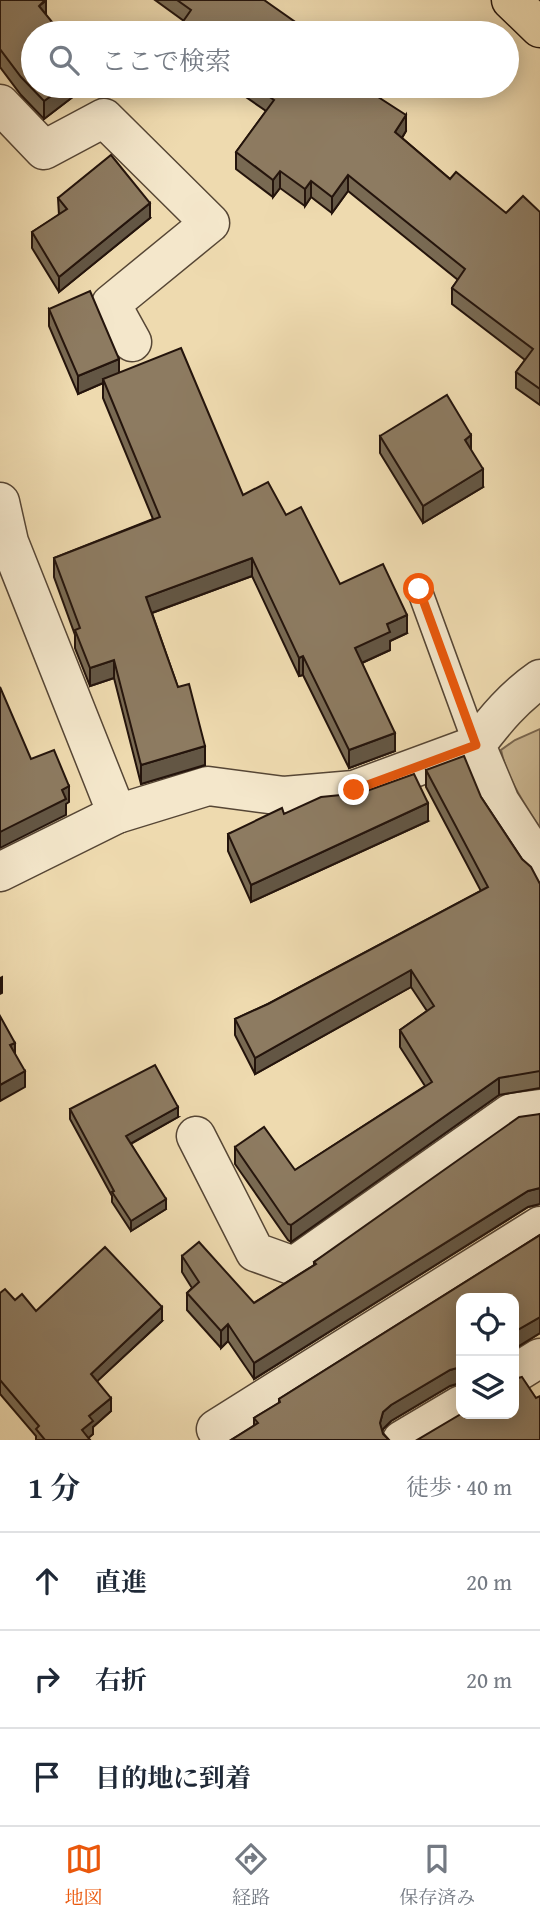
<!DOCTYPE html>
<html lang="ja">
<head>
<meta charset="utf-8">
<style>
  :root { --surface:#fff; --page:#f6f6f7; --text:#1f2937; --muted:#747a83; --line:#e0e1e3; --accent:#ea580c }
  body { margin:0; font-family:"Gentium Book Plus","Noto Serif JP",serif; background:var(--page); color:var(--text) }
  .controls { position:absolute; right:21px; bottom:21px; display:grid; overflow:hidden; border-radius:14px; box-shadow:0 4px 18px #0003 }
  .controls button { width:63px; height:63px; display:grid; place-items:center; padding:0; border:0; border-bottom:2px solid var(--line); background:var(--surface); color:var(--text); font:35px sans-serif }
  .stop { position:absolute; width:21px; height:21px; margin:-16px; border:5px solid #ea580c; border-radius:50%; background:#fff }
  .stop.end { background:#ea580c; border-color:#fff; box-shadow:0 2px 7px #0008 }
  .list { margin:0; padding:0; list-style:none }
  h2 { display:flex; justify-content:space-between; align-items:center; height:91px; margin:0; padding:0 28px; font-size:30px }
  h2 small { font-size:23px; font-weight:400; color:var(--muted) }
  .list li { display:grid; grid-template-columns:46px 1fr auto; gap:21px; align-items:center; box-sizing:border-box; height:98px; padding:0 28px; border-top:2px solid var(--line) }
  .list b { display:block; font-size:26px; white-space:nowrap }
  .list em { font-size:23px; font-style:normal; color:var(--muted) }
  .icon { flex:none; width:38px; height:38px; fill:none; stroke:currentColor; stroke-width:2; stroke-linecap:round; stroke-linejoin:round }
  .map { position:relative; flex:none; width:540px; height:1440px; overflow:hidden }
  .search { position:absolute; background:var(--surface); box-shadow:0 4px 18px #0003; left:21px; right:21px; top:21px; height:77px; display:flex; align-items:center; gap:18px; box-sizing:border-box; padding:0 24px; border-radius:38px; color:var(--muted); font-size:26px }
  .sheet { height:385px; background:var(--surface) }
  nav { display:flex; justify-content:space-around; align-items:center; box-sizing:border-box; height:98px; border-top:2px solid var(--line); background:var(--surface); font-size:19px; color:var(--muted) }
  nav a { display:grid; justify-items:center; gap:4px }
  nav .on { color:var(--accent) }
  .map>svg:first-child { display:block }
</style>
</head>
<body>
<div class="map">
<svg width="540" height="1440" viewBox="0 0 540 1440">
  <rect width="100%" height="100%" fill="#eedaaf"/>
  <filter id="stains"><feTurbulence type="fractalNoise" baseFrequency=".00286" numOctaves="4"/><feColorMatrix values="0 0 0 0 .2 0 0 0 0 .09 0 0 0 0 .02 0 0 0 .5 -.17"/></filter>
  <radialGradient id="worn" r=".72"><stop offset=".6" stop-color="#630" stop-opacity="0"/><stop offset="1" stop-color="#630" stop-opacity=".3"/></radialGradient>
  <path fill="#ccb893" stroke="#786650" stroke-width="2" d="M 540,729 L 540,828 C 524,803 507,779 501,750 L 515,740 Z"/>
  <g fill="none" stroke-linecap="round" stroke-linejoin="round">
    <defs>
      <path id="lane" d="M 419,589 L 476,745"/>
      <g id="street">
        <path d="M 0,104 L 44,150 L 104,118 L 210,223 L 111,304 L 132,342"/>
        <path d="M 0,502 L 9,542 L 117,814"/>
        <path d="M 540,679 C 514,697 495,720 476,745 L 500,802 L 540,864"/>
        <path d="M 0,872 L 117,814 L 208,786 L 284,796 L 354,790 L 476,745"/>
        <path d="M 196,1136 L 255,1252 L 294,1266 L 511,1113 L 540,1109"/>
        <path d="M 514,1374 L 540,1358"/>
        <path d="M 216,1429 L 540,1226"/>
        <path d="M 402,1440 L 461,1405"/>
      </g>
      <path id="primary" d="M 511,0 L 540,28"/>
    </defs>
    <use href="#lane" stroke="#564635" stroke-width="27"/>
    <use href="#street" stroke="#564635" stroke-width="41"/>
    <use href="#primary" stroke="#24140c" stroke-width="41"/>
    <use href="#lane" stroke="#f4e7cb" stroke-width="24"/>
    <use href="#street" stroke="#f4e7cb" stroke-width="38"/>
    <use href="#primary" stroke="#eedaaf" stroke-width="38"/>
  </g>
  <g fill="#796a53" stroke="#24140c" stroke-width="2">
    <path d="M 0,0 L 46,14 L 33,86 L 87,86 L 44,119 L 21,95 L 0,67 Z"/>
    <path d="M 155,0 L 264,0 L 301,33 L 184,21 Z"/>
    <path d="M 230,86 L 361,86 L 406,131 L 402,138 L 450,179 L 506,213 L 540,212 L 540,405 L 516,388 L 516,372 L 525,360 L 452,304 L 452,288 L 458,280 L 348,191 L 332,213 L 311,197 L 305,206 L 280,188 L 273,197 L 236,169 L 236,152 L 266,111 Z"/>
    <path d="M 58,198 L 150,218 L 59,292 L 32,248 L 32,232 L 59,215 Z"/>
    <path d="M 49,309 L 119,372 L 243,495 L 286,515 L 340,584 L 407,633 L 390,641 L 390,650 L 362,663 L 395,751 L 349,768 L 303,675 L 299,676 L 252,576 L 152,613 L 205,765 L 141,784 L 114,678 L 90,686 L 75,648 L 75,635 L 54,577 L 54,558 L 153,519 L 103,398 L 103,383 L 78,394 L 49,326 Z"/>
    <path d="M 380,436 L 483,487 L 423,523 L 380,453 Z"/>
    <path d="M 426,770 L 481,797 L 522,859 L 540,884 L 540,1088 L 499,1095 L 291,1242 L 288,1240 L 235,1164 L 235,1147 L 295,1170 L 425,1086 L 400,1047 L 400,1030 L 427,1011 L 411,987 L 255,1074 L 235,1035 L 235,1019 L 268,1004 L 481,891 L 426,787 Z"/>
    <path d="M 361,793 L 428,821 L 251,902 L 228,851 L 228,834 L 284,814 Z"/>
    <path d="M 70,1109 L 178,1117 L 131,1144 L 166,1209 L 131,1231 L 112,1202 L 112,1196 L 70,1119 Z"/>
    <path d="M 540,1114 L 540,1204 L 528,1207 L 254,1379 L 228,1341 L 221,1348 L 187,1310 L 187,1293 L 192,1288 L 182,1272 L 182,1256 L 254,1303 L 314,1265 L 314,1262 Z"/>
    <path d="M 540,1235 L 540,1333 L 514,1349 L 514,1298 L 461,1298 L 461,1383 L 450,1386 L 391,1421 L 383,1429 L 382,1432 L 389,1440 L 231,1440 L 254,1426 L 254,1418 L 279,1403 L 279,1399 Z"/>
    <path d="M 0,1293 L 36,1311 L 162,1321 L 97,1381 L 111,1411 L 93,1427 L 93,1434 L 88,1438 L 90,1440 L 36,1440 L 36,1436 L 0,1394 Z"/>
  </g>
  <g fill="#635644" stroke="#24140c" stroke-width="2">
    <path d="M 46,1 L 46,18 L 39,6 Z"/>
    <path d="M 65,86 L 87,86 L 44,119 L 44,101 Z"/>
    <path d="M 406,115 L 406,131 L 395,149 L 395,132 Z"/>
    <path d="M 280,171 L 280,188 L 273,197 L 273,180 Z"/>
    <path d="M 348,175 L 348,191 L 332,213 L 332,197 Z"/>
    <path d="M 311,181 L 311,197 L 305,206 L 305,189 Z"/>
    <path d="M 150,203 L 150,218 L 59,292 L 59,277 Z"/>
    <path d="M 119,359 L 119,376 L 103,379 L 103,383 L 78,394 L 78,376 Z"/>
    <path d="M 471,435 L 471,453 L 465,440 Z"/>
    <path d="M 483,469 L 483,487 L 423,523 L 423,506 Z"/>
    <path d="M 252,558 L 252,576 L 146,615 L 146,597 Z"/>
    <path d="M 407,615 L 407,633 L 390,641 L 390,650 L 355,666 L 355,648 L 387,624 Z"/>
    <path d="M 303,656 L 303,675 L 299,676 L 299,658 Z"/>
    <path d="M 114,660 L 114,678 L 90,686 L 90,668 Z"/>
    <path d="M 395,733 L 395,751 L 349,768 L 349,750 Z"/>
    <path d="M 205,746 L 205,765 L 141,784 L 141,765 Z"/>
    <path d="M 69,786 L 69,802 L 66,804 L 66,815 L 0,848 L 0,832 L 62,790 Z"/>
    <path d="M 428,803 L 428,821 L 251,902 L 251,885 Z"/>
    <path d="M 411,970 L 411,987 L 255,1074 L 255,1058 Z"/>
    <path d="M 2,977 L 2,993 L 0,994 L 0,978 Z"/>
    <path d="M 15,1043 L 15,1058 L 10,1045 Z"/>
    <path d="M 25,1071 L 25,1087 L 0,1101 L 0,1085 Z"/>
    <path d="M 499,1078 L 499,1095 L 291,1242 L 291,1225 Z"/>
    <path d="M 178,1107 L 178,1117 L 126,1146 L 126,1136 Z"/>
    <path d="M 540,1188 L 540,1204 L 528,1207 L 254,1379 L 254,1363 L 528,1191 Z"/>
    <path d="M 166,1199 L 166,1209 L 131,1231 L 131,1221 Z"/>
    <path d="M 162,1307 L 162,1321 L 91,1387 L 91,1374 Z"/>
    <path d="M 540,1317 L 540,1333 L 514,1349 L 514,1332 Z"/>
    <path d="M 228,1324 L 228,1341 L 221,1348 L 221,1331 Z"/>
    <path d="M 460,1367 L 460,1383 L 450,1386 L 391,1421 L 383,1429 L 380,1440 L 380,1423 L 383,1412 L 391,1405 L 450,1370 Z"/>
    <path d="M 111,1398 L 111,1411 L 93,1427 L 93,1434 L 86,1440 L 82,1430 L 89,1416 Z"/>
  </g>
  <g fill="#8d7b61" stroke="#24140c" stroke-width="2">
    <path d="M 0,0 L 45,0 L 39,6 L 61,33 L 33,33 L 33,86 L 65,86 L 44,101 L 21,77 L 0,49 Z"/>
    <path d="M 177,0 L 264,0 L 301,26 L 296,33 L 175,33 L 191,10 Z"/>
    <path d="M 253,86 L 361,86 L 406,115 L 395,132 L 450,179 L 456,172 L 506,213 L 523,196 L 540,212 L 540,389 L 516,372 L 533,349 L 452,288 L 465,269 L 348,175 L 332,197 L 311,181 L 305,189 L 280,171 L 273,180 L 236,152 L 274,100 Z"/>
    <path d="M 111,155 L 150,203 L 59,277 L 32,232 L 67,209 L 58,198 Z"/>
    <path d="M 90,291 L 119,359 L 78,376 L 49,309 Z"/>
    <path d="M 181,348 L 243,495 L 268,482 L 286,515 L 301,507 L 340,584 L 383,564 L 407,615 L 387,624 L 390,632 L 355,648 L 395,733 L 349,750 L 303,656 L 299,658 L 252,558 L 146,597 L 178,687 L 189,684 L 205,746 L 141,765 L 114,660 L 90,668 L 75,630 L 80,628 L 54,558 L 160,517 L 103,379 Z"/>
    <path d="M 447,395 L 471,435 L 465,440 L 483,469 L 423,506 L 380,436 Z"/>
    <path d="M 0,687 L 31,759 L 54,750 L 69,786 L 62,790 L 66,799 L 0,832 Z"/>
    <path d="M 464,756 L 481,797 L 522,859 L 531,867 L 540,884 L 540,1071 L 499,1078 L 291,1225 L 288,1224 L 235,1147 L 264,1127 L 295,1170 L 432,1082 L 400,1030 L 434,1006 L 411,970 L 255,1058 L 235,1019 L 268,1004 L 488,887 L 426,770 Z"/>
    <path d="M 414,774 L 428,803 L 251,885 L 228,834 L 282,808 L 284,814 L 321,797 L 361,793 Z"/>
    <path d="M 0,1016 L 15,1043 L 10,1045 L 25,1071 L 0,1085 Z"/>
    <path d="M 155,1065 L 178,1107 L 126,1136 L 166,1199 L 131,1221 L 112,1192 L 114,1191 L 70,1109 Z"/>
    <path d="M 540,1114 L 540,1188 L 528,1191 L 254,1363 L 228,1324 L 221,1331 L 187,1293 L 199,1282 L 182,1256 L 199,1242 L 254,1303 L 316,1264 L 314,1262 L 519,1117 Z"/>
    <path d="M 540,1235 L 540,1317 L 514,1332 L 514,1298 L 461,1298 L 461,1367 L 450,1370 L 391,1405 L 383,1412 L 380,1423 L 383,1434 L 389,1440 L 231,1440 L 258,1423 L 254,1418 L 280,1402 L 279,1399 Z"/>
    <path d="M 105,1247 L 162,1307 L 91,1374 L 111,1398 L 89,1416 L 93,1421 L 82,1430 L 90,1440 L 45,1440 L 36,1429 L 39,1426 L 0,1380 L 0,1293 L 5,1289 L 15,1300 L 22,1294 L 36,1311 Z"/>
    <path d="M 522,1377 L 536,1398 L 540,1396 L 540,1440 L 417,1440 L 461,1414 L 514,1414 L 514,1379 Z"/>
  </g>
  <g fill="none" stroke-linecap="round" stroke-linejoin="round">
    <path stroke="#ea580c" stroke-width="9" d="M 354,790 L 476,745 L 419,589"/>
  </g>
  <rect width="100%" height="100%" filter="url(#stains)"/>
  <rect width="100%" height="100%" fill="url(#worn)"/>
</svg>
<div class="controls">
<button><svg class="icon" aria-label="locate" viewBox="0 0 24 24"><circle cx="12" cy="12" r="6"/><path d="M12 2v4M12 18v4M2 12h4M18 12h4"/></svg></button>
<button><svg class="icon" aria-label="layers" viewBox="0 0 24 24"><path d="M12 4l9 5-9 5-9-5zM3 14l9 5 9-5"/></svg></button>
</div>
<div class="stop" style="left:419px;top:589px"></div>
<div class="stop end" style="left:354px;top:790px"></div>
<div class="search"><svg class="icon" aria-label="search" viewBox="0 0 24 24"><circle cx="10" cy="10" r="6"/><path d="M15 15l6 6"/></svg>ここで検索</div>
</div>
<section class="sheet">
<h2>1 分<small>徒歩 · 40 m</small></h2>
<ul class="list">
<li><svg class="icon" aria-label="ahead" viewBox="0 0 24 24"><path d="M12 20V5M6 11l6-6 6 6"/></svg><div><b>直進</b></div><em>20 m</em></li>
<li><svg class="icon" aria-label="right" viewBox="0 0 24 24"><path d="M7 20v-9h11M14 6l5 5-5 5"/></svg><div><b>右折</b></div><em>20 m</em></li>
<li><svg class="icon" aria-label="arrive" viewBox="0 0 24 24"><path d="M6 21V4h12l-3 4 3 4H6"/></svg><div><b>目的地に到着</b></div></li>
</ul>
</section>
<nav>
<a class="on"><svg class="icon" aria-label="map" viewBox="0 0 24 24"><path d="M3 6l6-2 6 2 6-2v14l-6 2-6-2-6 2zM9 4v14M15 6v14"/></svg>地図</a>
<a><svg class="icon" aria-label="directions" viewBox="0 0 24 24"><path d="M12 3l9 9-9 9-9-9zM9 14v-3h6M13 9l2 2-2 2"/></svg>経路</a>
<a><svg class="icon" aria-label="saved" viewBox="0 0 24 24"><path d="M7 4h10v16l-5-4-5 4z"/></svg>保存済み</a>
</nav>
</body>
</html>
